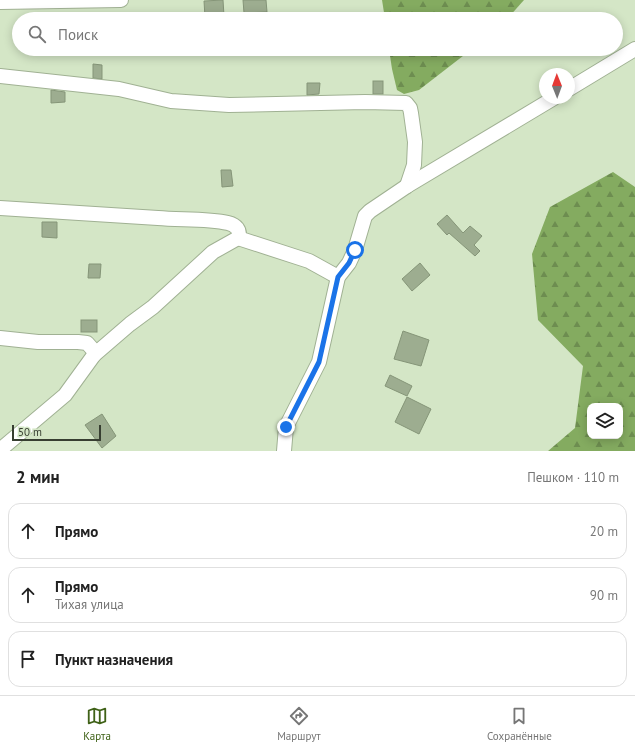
<!DOCTYPE html>
<html lang="ru">
<head>
<meta charset="utf-8">
<style>
  :root { --surface:#fff; --page:#f2f2f2; --text:#222; --muted:#767676; --line:#e0e0e0; --accent:#3f6117 }
  body { margin:0; font-family:"PT Sans",sans-serif; background:var(--page); color:var(--text) }
  .controls { position:absolute; right:12px; bottom:12px; display:grid; overflow:hidden; border-radius:8px; box-shadow:0 2px 10px #0003 }
  .controls button { width:36px; height:36px; display:grid; place-items:center; padding:0; border:0; border-bottom:1px solid var(--line); background:var(--surface); color:var(--text); font:20px sans-serif }
  .compass { position:absolute; left:539px; top:68px; width:36px; height:36px; border-radius:50%; background:var(--surface); box-shadow:0 2px 10px #0003; rotate:359deg }
  .scale { position:absolute; left:12px; bottom:10px; width:89px; box-sizing:border-box; padding-left:4px; border:2px solid #373e31; border-top:0; font-size:11px; line-height:14px; white-space:nowrap; color:#373e31; -webkit-text-stroke:3px #d4e6c6; paint-order:stroke }
  .stop { position:absolute; width:12px; height:12px; margin:-9px; border:3px solid #1a73e8; border-radius:50%; background:#fff }
  .stop.end { background:#1a73e8; border-color:#fff; box-shadow:0 1px 4px #0008 }
  .list { margin:0; padding:0; list-style:none }
  h2 { display:flex; justify-content:space-between; align-items:center; height:52px; margin:0; padding:0 16px; font-size:17px }
  h2 small { font-size:13px; font-weight:400; color:var(--muted) }
  .list li { display:grid; grid-template-columns:26px 1fr auto; gap:12px; align-items:center; box-sizing:border-box; height:56px; margin:0 8px 8px; padding:0 8px; border:1px solid var(--line); border-radius:12px }
  .list b { display:block; font-size:15px; white-space:nowrap }
  .list p { margin:0; font-size:13px; white-space:nowrap; color:var(--muted) }
  .list em { font-size:13px; font-style:normal; color:var(--muted) }
  .icon { flex:none; width:22px; height:22px; fill:none; stroke:currentColor; stroke-width:2; stroke-linecap:round; stroke-linejoin:round }
  .map { position:relative; flex:none; width:635px; height:451px; overflow:hidden }
  .search { position:absolute; background:var(--surface); box-shadow:0 2px 10px #0003; left:12px; right:12px; top:12px; height:44px; display:flex; align-items:center; gap:10px; box-sizing:border-box; padding:0 14px; border-radius:22px; color:var(--muted); font-size:15px }
  .sheet { height:244px; background:var(--surface) }
  nav { display:flex; justify-content:space-around; align-items:center; box-sizing:border-box; height:56px; border-top:1px solid var(--line); background:var(--surface); font-size:11px; color:var(--muted) }
  nav a { display:grid; justify-items:center; gap:2px }
  nav .on { color:var(--accent) }
  .map>svg:first-child { display:block }
</style>
</head>
<body>
<div class="map">
<svg width="635" height="451" viewBox="0 0 635 451">
  <defs>
    <pattern id="forest-firs" width="22" height="20" patternUnits="userSpaceOnUse"><rect width="22" height="20" fill="#84ab60"/><path d="M5 1l3.5 6h-7zM16 11l3.5 6h-7z" fill="#6d8d50"/></pattern>
  </defs>
  <rect width="100%" height="100%" fill="#d4e6c6"/>
  <g fill="url(#forest-firs)" fill-rule="evenodd">
    <path d="M 382,0 L 524,0 L 507,19 L 385,19 Z"/>
    <path d="M 389,49 L 472,49 L 419,90 L 404,94 L 397,90 L 392,69 Z"/>
    <path d="M 613,172 L 635,187 L 635,451 L 548,451 L 575,428 L 583,366 L 538,320 L 532,254 L 550,207 ZM 590,406 L 620,406 L 620,436 L 590,436 Z"/>
  </g>
  <g fill="#9dad90" stroke="#859578">
    <path d="M 223,0 L 224,16 L 205,17 L 204,1 Z"/>
    <path d="M 243,0 L 266,0 L 267,12 L 244,13 Z"/>
    <path d="M 93,64 L 102,65 L 102,79 L 93,78 Z"/>
    <rect x="373" y="81" width="10" height="13"/>
    <path d="M 307,83 L 320,83 L 319,94 L 307,95 Z"/>
    <path d="M 51,90 L 65,92 L 65,102 L 51,103 Z"/>
    <path d="M 221,170 L 231,170 L 233,186 L 222,187 Z"/>
    <path d="M 447,215 L 463,233 L 470,226 L 482,236 L 474,245 L 480,251 L 475,256 L 449,233 L 447,235 L 437,224 Z"/>
    <path d="M 42,222 L 57,222 L 57,238 L 42,237 Z"/>
    <path d="M 420,263 L 430,275 L 412,291 L 402,279 Z"/>
    <path d="M 89,264 L 101,264 L 100,278 L 88,278 Z"/>
    <rect x="81" y="320" width="16" height="12"/>
    <path d="M 403,331 L 429,340 L 421,366 L 394,359 Z"/>
    <path d="M 390,375 L 412,386 L 407,396 L 385,386 Z"/>
    <path d="M 407,397 L 431,409 L 419,434 L 395,422 Z"/>
    <path d="M 102,414 L 116,436 L 102,448 L 85,425 Z"/>
  </g>
  <g fill="none" stroke-linecap="round" stroke-linejoin="round">
    <defs>
      <g id="street">
        <path d="M 0,2 L 121,0"/>
        <path d="M 0,76 L 119,89 L 171,101 L 229,105 L 365,102 L 406,103 L 410,108 L 411,113 L 415,142 L 414,165 L 407,186"/>
        <path d="M 569,89 L 635,49"/>
        <path d="M 0,208 C 53,211 105,215 158,218 C 179,220 208,218 228,223 C 236,225 241,230 238,238 L 213,252 L 153,307 L 130,324 L 94,355 L 65,395 L 0,450"/>
        <path d="M 238,238 L 309,261 L 338,277"/>
        <path d="M 0,338 L 38,342 L 78,342 L 87,343 L 95,352 L 94,355"/>
        <path d="M 284,451 L 286,427 L 319,362 L 338,277 L 349,263 L 355,250 L 365,216 L 370,211 L 407,186 L 554,98"/>
      </g>
    </defs>
    <use href="#street" stroke="#a0b193" stroke-width="16"/>
    <use href="#street" stroke="#fff" stroke-width="14"/>
  </g>
  <g fill="none" stroke-linecap="round" stroke-linejoin="round">
    <path stroke="#1a73e8" stroke-width="5" d="M 286,427 L 319,362 L 338,277 L 349,263 L 355,250"/>
  </g>
</svg>
<div class="controls">
<button><svg class="icon" aria-label="layers" viewBox="0 0 24 24"><path d="M12 4l9 5-9 5-9-5zM3 14l9 5 9-5"/></svg></button>
</div>
<svg class="compass" viewBox="-18 -18 36 36"><path d="M0-13l5 13h-10z" fill="#e53935"/><path d="M0 13l5-13h-10z" fill="#767676"/></svg>
<div class="scale">50 m</div>
<div class="stop" style="left:355px;top:250px"></div>
<div class="stop end" style="left:286px;top:427px"></div>
<div class="search"><svg class="icon" aria-label="search" viewBox="0 0 24 24"><circle cx="10" cy="10" r="6"/><path d="M15 15l6 6"/></svg>Поиск</div>
</div>
<section class="sheet">
<h2>2 мин<small>Пешком · 110 m</small></h2>
<ul class="list">
<li><svg class="icon" aria-label="ahead" viewBox="0 0 24 24"><path d="M12 20V5M6 11l6-6 6 6"/></svg><div><b>Прямо</b></div><em>20 m</em></li>
<li><svg class="icon" aria-label="ahead" viewBox="0 0 24 24"><path d="M12 20V5M6 11l6-6 6 6"/></svg><div><b>Прямо</b><p>Тихая улица</p></div><em>90 m</em></li>
<li><svg class="icon" aria-label="arrive" viewBox="0 0 24 24"><path d="M6 21V4h12l-3 4 3 4H6"/></svg><div><b>Пункт назначения</b></div></li>
</ul>
</section>
<nav>
<a class="on"><svg class="icon" aria-label="map" viewBox="0 0 24 24"><path d="M3 6l6-2 6 2 6-2v14l-6 2-6-2-6 2zM9 4v14M15 6v14"/></svg>Карта</a>
<a><svg class="icon" aria-label="directions" viewBox="0 0 24 24"><path d="M12 3l9 9-9 9-9-9zM9 14v-3h6M13 9l2 2-2 2"/></svg>Маршрут</a>
<a><svg class="icon" aria-label="saved" viewBox="0 0 24 24"><path d="M7 4h10v16l-5-4-5 4z"/></svg>Сохранённые</a>
</nav>
</body>
</html>
